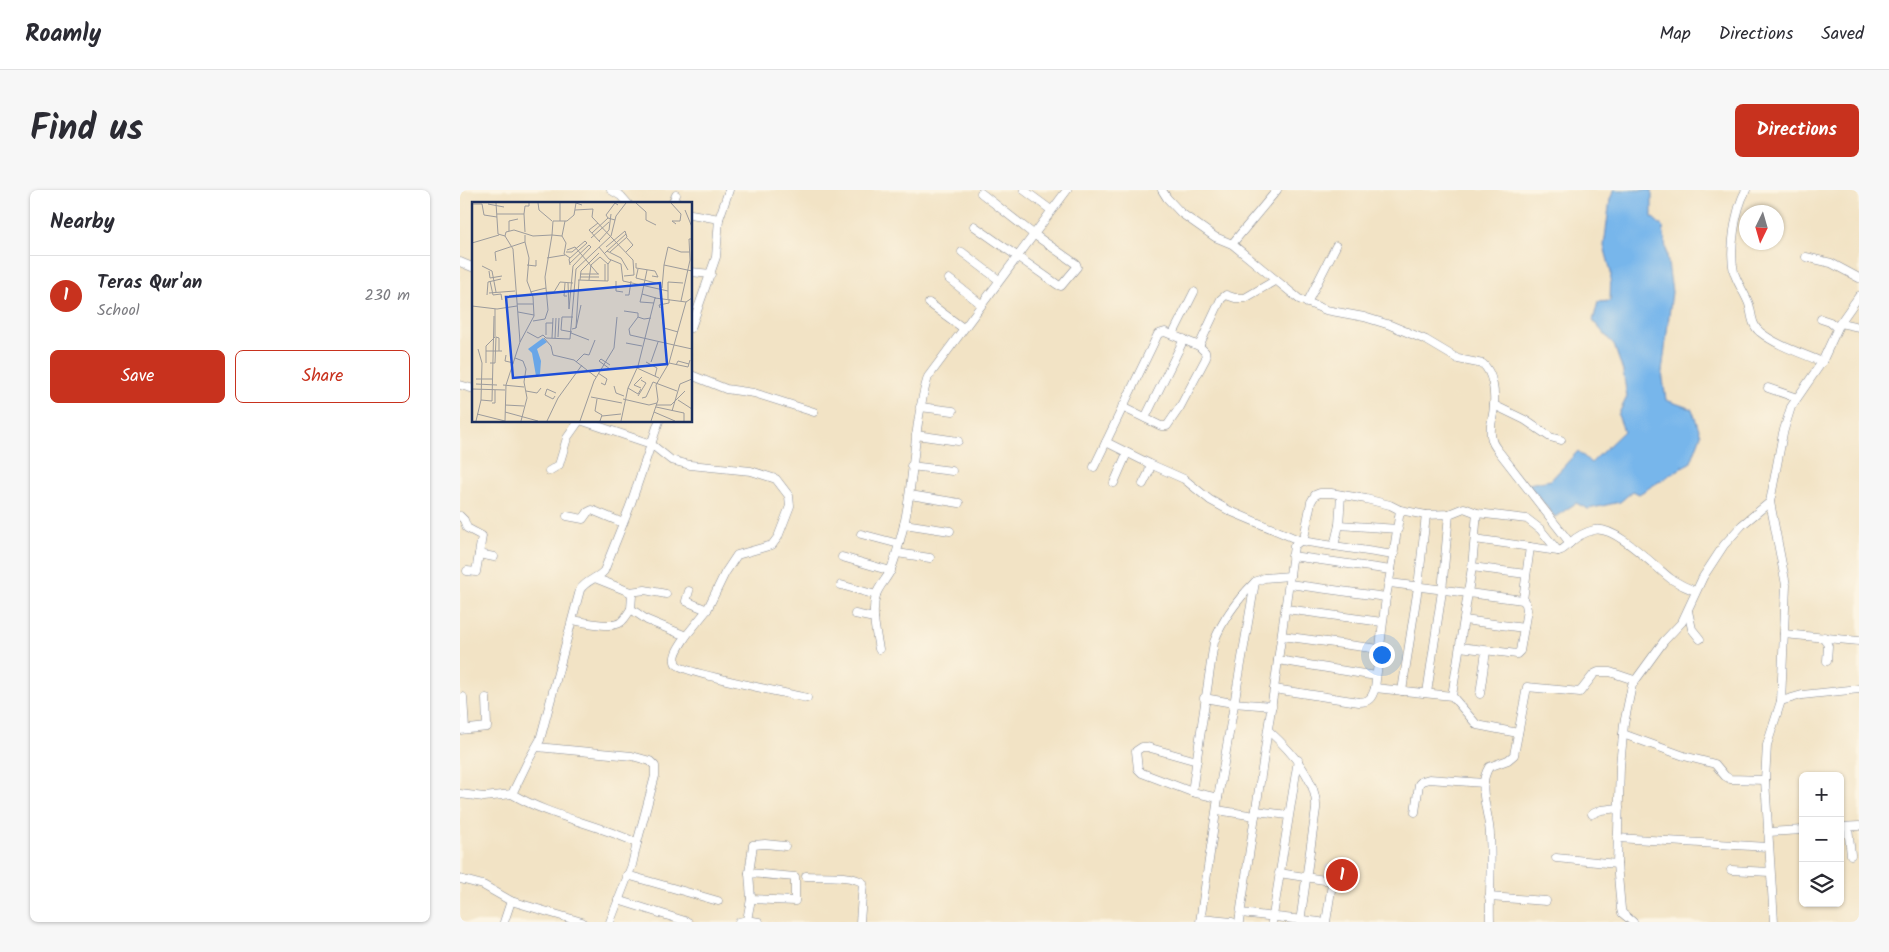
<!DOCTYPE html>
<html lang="en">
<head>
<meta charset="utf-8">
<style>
  :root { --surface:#fff; --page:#f7f7f7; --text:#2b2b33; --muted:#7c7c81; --line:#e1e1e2; --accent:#c8321e }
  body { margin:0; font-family:Kalam,sans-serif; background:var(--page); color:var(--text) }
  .controls { position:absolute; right:15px; bottom:15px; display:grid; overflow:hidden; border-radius:8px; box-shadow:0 1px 4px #0004 }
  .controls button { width:45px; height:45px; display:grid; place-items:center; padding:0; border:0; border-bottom:1px solid var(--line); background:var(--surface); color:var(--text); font:25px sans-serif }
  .compass { position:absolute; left:1279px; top:15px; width:45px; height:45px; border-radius:50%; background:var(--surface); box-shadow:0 1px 4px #0004; rotate:185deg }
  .you { position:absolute; left:921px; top:464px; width:18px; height:18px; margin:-12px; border:4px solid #fff; border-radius:50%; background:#1a73e8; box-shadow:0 0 0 8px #1a73e833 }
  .badge { display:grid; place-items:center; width:32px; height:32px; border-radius:50%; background:var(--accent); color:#fff; font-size:16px; font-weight:700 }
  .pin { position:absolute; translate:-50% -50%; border:2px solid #fff; box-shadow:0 1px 5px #0006 }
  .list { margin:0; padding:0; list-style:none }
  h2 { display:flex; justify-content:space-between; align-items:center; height:65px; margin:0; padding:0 20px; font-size:21px }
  h2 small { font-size:16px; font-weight:400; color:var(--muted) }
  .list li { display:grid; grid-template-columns:32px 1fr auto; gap:15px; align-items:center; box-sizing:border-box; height:80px; padding:0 20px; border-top:1px solid var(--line) }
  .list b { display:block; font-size:19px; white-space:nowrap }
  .list p { margin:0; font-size:16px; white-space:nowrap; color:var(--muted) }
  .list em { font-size:16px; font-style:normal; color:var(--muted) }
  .actions { display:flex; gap:10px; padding:15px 20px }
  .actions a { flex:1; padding:11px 0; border:1px solid var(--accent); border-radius:8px; text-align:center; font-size:18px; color:var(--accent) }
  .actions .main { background:var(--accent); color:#fff }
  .icon { flex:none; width:28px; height:28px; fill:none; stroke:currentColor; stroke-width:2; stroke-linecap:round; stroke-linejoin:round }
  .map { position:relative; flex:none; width:1399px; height:732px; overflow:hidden; border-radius:8px }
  header { display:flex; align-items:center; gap:30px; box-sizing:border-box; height:70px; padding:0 25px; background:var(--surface); border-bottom:1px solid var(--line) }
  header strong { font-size:24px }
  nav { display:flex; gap:28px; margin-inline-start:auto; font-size:18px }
  .intro { display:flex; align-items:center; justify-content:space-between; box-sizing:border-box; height:120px; padding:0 30px }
  h1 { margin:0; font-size:35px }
  .button { padding:12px 22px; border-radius:8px; background:var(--accent); color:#fff; font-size:18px; font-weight:700 }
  main { display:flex; gap:30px; padding:0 30px }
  aside { flex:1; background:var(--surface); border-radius:8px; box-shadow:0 1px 4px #0004 }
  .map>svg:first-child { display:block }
</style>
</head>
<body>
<header>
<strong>Roamly</strong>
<nav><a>Map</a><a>Directions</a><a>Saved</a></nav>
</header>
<div class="intro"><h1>Find us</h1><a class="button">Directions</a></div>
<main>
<aside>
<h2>Nearby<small></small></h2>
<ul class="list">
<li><span class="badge">1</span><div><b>Teras Qur'an</b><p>School</p></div><em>230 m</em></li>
</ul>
<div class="actions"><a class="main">Save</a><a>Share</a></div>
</aside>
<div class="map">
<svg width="1399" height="732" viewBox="0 0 1399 732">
  <rect width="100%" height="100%" fill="#fcf5e5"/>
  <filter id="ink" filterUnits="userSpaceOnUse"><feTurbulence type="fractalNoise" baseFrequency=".02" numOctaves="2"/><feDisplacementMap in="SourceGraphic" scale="10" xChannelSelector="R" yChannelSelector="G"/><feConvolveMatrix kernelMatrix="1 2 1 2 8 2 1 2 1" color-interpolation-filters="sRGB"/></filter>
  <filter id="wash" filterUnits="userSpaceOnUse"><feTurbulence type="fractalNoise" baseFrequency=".0096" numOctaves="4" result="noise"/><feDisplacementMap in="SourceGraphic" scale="20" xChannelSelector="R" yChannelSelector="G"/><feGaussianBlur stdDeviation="1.12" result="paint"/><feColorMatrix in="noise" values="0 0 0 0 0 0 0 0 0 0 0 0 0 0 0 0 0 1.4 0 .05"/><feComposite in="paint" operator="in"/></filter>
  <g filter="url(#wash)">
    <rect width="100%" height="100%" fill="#f2e3c5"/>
    <path fill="#d3d9f9" d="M 867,675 L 892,679 L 890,692 L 865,687 Z"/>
    <path fill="#77b6eb" stroke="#4972a4" d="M 1154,0 L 1192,0 L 1192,27 L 1203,37 L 1212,102 L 1202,182 L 1206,210 L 1232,219 L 1241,245 L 1231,272 L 1179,304 L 1173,301 L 1160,312 L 1128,319 L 1116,313 L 1095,327 L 1068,294 L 1091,290 L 1118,261 L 1131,273 L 1164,241 L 1158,225 L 1167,207 L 1163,181 L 1154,155 L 1133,131 L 1138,112 L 1150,111 L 1151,82 L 1144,56 L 1150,9 Z"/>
  </g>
  <g filter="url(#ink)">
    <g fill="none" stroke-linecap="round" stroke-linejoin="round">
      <defs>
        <g id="street">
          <path d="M 151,0 L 161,6 L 168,14"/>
          <path d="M 564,0 L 591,20"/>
          <path d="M 702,0 L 707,8 L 721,23 L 755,47 L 772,54 L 839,109 L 866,120 L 904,127 L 930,135 L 966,150 L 998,169 L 1023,174 C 1033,183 1035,202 1034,215 C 1034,226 1028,238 1032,250 C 1033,255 1037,259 1040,263 L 1110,353"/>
          <path d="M 1286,0 C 1275,20 1269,61 1274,82 C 1277,93 1285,103 1289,114 C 1292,123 1291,135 1300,142 C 1317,156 1342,163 1362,172"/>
          <path d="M 212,14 L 216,5"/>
          <path d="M 231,24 L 259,29"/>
          <path d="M 514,36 L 598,95 L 601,96 L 617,77 L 616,74 L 572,43 L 521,3"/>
          <path d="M 772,54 L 817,0"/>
          <path d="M 502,62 L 539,90"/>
          <path d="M 1346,67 L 1371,73 L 1399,88"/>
          <path d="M 0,72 L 12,77"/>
          <path d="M 231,82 L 251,84"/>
          <path d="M 489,89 L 521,114"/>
          <path d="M 469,113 L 503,138"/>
          <path d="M 847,113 L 876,56"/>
          <path d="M 1361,129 L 1370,132 L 1377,138"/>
          <path d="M 1380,133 L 1399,137"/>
          <path d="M 231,138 L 256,67 L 259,29 L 269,0"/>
          <path d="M 713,144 L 734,102"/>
          <path d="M 231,185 L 266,199 L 294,203 L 354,222"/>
          <path d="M 0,195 L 14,199"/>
          <path d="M 1308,198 L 1337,208"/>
          <path d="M 1034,215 L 1065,230 L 1090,247 L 1101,250"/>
          <path d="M 460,217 L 493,221"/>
          <path d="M 662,217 L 701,236 L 707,236 L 720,217 L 746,168 L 745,162 L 739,156"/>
          <path d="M 685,228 L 724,149"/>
          <path d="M 123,231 L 191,254 L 211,270 L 230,275 L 291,281 L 316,289 L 329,306 L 330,316 L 318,347 L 312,355 L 277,365 L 265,383 L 247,420 L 226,446"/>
          <path d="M 456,245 L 498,251"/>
          <path d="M 646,252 L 690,274 L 689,282 L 683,294"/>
          <path d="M 690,274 L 724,289 L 750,310 L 770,321 L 841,351 L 934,365"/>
          <path d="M 451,276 L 492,281"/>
          <path d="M 634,277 L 698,144 L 705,142 L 739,156 L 761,109 L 766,105 L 775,108 L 785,108 L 816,90"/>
          <path d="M 89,281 L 99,275 L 107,248 L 119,231"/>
          <path d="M 654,293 L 667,263"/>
          <path d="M 450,305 L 499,313"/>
          <path d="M 0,326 L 4,330 L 7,338 L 22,346 L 16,382 L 7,381"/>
          <path d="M 107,326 L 123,329 L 128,322 L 132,320 L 163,333"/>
          <path d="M 444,334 L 490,341"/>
          <path d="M 879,335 L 938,339"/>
          <path d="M 401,344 L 439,354"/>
          <path d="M 1015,349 L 1098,361"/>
          <path d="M 874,356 L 879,335 L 881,305"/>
          <path d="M 437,363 L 470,368"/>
          <path d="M 19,364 L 34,367"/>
          <path d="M 382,367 L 431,381"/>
          <path d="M 1012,377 L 1066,384"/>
          <path d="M 931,380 L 940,320"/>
          <path d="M 135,388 L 170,402 L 185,400 L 206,404"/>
          <path d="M 930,393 L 1063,410"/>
          <path d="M 829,394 L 926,407"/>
          <path d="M 381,395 L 416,405"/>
          <path d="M 229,401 L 226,411 L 247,420"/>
          <path d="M 170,402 L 172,405 L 171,419"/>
          <path d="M 826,419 L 922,432"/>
          <path d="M 1228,421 L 1232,439 L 1240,449"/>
          <path d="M 395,424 L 414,428"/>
          <path d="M 113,430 C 124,432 153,439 161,432 C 165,429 168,423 171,419 L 187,430 L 226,446 C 222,453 211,466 216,474 C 220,482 330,504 347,508"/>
          <path d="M 1004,430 L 1064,438"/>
          <path d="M 1324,444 L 1399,451"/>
          <path d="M 822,446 L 919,459"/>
          <path d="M 1364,447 L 1368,456 L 1367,471"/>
          <path d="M 1000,457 L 1057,464 L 1060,461 L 1067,420 L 1066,414 L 1063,410 L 1070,357"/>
          <path d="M 419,459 C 416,442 411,423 416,405 C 419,395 428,388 431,379 C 437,365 440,349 444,335 C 455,286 453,235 468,187 L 607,0"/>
          <path d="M 818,470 L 916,486"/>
          <path d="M 915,498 L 992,506 L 1017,535 L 1058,543"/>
          <path d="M 814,499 L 899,512 C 909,512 912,508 915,498 L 926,407 L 931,380 L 832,366"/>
          <path d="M 942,501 L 958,397 L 966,325"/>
          <path d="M 967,503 L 982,401 L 989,324"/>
          <path d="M 1020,504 L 1026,461"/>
          <path d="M 992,506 L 1012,377 L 1017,323"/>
          <path d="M 3,507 L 5,539"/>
          <path d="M 744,508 L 773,513 L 812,516"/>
          <path d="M 1321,511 L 1342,505 L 1399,499"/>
          <path d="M 0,540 L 27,537 L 26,508"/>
          <path d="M 808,540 C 829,559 858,589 856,619 L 840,732"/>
          <path d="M 1163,544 L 1224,566 L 1255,574 L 1265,586 L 1270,589 L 1305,590"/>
          <path d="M 77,557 L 172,566 L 190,571 L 195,576 L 195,586 L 177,653"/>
          <path d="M 737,571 L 687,557 L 682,557 L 676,561 L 678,579 L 682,583 L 732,602 L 758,608"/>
          <path d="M 732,602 L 754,452 C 763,428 777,410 795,392"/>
          <path d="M 0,604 L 24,607 L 52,604 L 68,571 L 80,550 L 120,400 C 126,390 137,389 144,381 L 170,316 L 199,231"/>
          <path d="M 52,604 C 91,627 137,634 177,653 L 172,675 L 150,732"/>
          <path d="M 757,620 L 795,626"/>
          <path d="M 796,621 L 828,625"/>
          <path d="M 955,622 L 959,594 L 962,591 L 969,589 L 1024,593"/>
          <path d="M 1132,624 L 1141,620 L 1159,618"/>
          <path d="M 1380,637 L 1399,636"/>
          <path d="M 1388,637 L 1391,665"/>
          <path d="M 1308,642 L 1343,640"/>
          <path d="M 1157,648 L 1308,657"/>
          <path d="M 1096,668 L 1157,674"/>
          <path d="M 1271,680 L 1310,682"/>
          <path d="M 289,683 L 335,687 L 335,711 L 291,709"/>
          <path d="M 819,683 L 871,691 L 872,694 L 866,732"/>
          <path d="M 167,685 L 258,711"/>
          <path d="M 346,686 C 360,687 391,684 403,693 L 400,732"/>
          <path d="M 0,689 L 23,695 L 51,711 L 122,732"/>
          <path d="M 1029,707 L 1086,711"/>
          <path d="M 158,710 L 228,732"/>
          <path d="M 781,723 L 860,732"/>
          <path d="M 741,729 L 772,732"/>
          <path d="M 287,730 L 299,732"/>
          <path d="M 44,732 L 51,711"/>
          <path d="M 279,732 L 287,730 L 291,709 L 289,683 L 293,655 L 305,654 L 325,656"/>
          <path d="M 740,732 L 758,608 L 795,392 L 804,388 L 830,386"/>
          <path d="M 779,732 L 814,499 L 834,356 L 844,348 L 851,312 L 855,305 L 860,303 L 871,303 L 906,309 L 930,315 L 940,320 L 966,325 L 989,324 L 1004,318 L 1017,323 L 1067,329 L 1080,339 L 1098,361 C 1104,360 1105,357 1110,353 C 1116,347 1126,342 1134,340 C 1155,335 1194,376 1211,389 C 1219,394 1227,398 1235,401"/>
          <path d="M 812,732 L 838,570"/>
          <path d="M 1030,732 C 1029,703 1032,675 1030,646 C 1030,624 1016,598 1029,577 L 1048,570 L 1054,565 L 1067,497 L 1120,502 L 1134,484 L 1138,482 L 1150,482 L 1174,490"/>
          <path d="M 1173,732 L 1162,723 L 1161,719 L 1157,674 L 1160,576 L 1164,534 L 1172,495 L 1204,451 L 1222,432 L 1243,387 L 1264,355 L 1282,335 L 1310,312"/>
          <path d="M 1314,732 L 1305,590 L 1307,555 L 1321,511 L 1326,395 L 1310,312 L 1323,243 L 1331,217 L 1362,172 L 1380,133 L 1399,106"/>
        </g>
      </defs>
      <use href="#street" stroke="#868992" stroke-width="9"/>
      <use href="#street" stroke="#fff" stroke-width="8"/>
    </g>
  </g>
  <g transform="translate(12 12)">
    <rect width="220" height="220" fill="#f2e3c5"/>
    <path d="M 71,136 L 75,140 L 65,147 L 69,159 L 68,172 L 64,174 L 60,151 L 56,147 Z" fill="#77b6eb"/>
    <path fill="none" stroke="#9c9b9c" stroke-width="1" d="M 24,1 L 26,32 L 33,34 L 41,47 L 48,140 L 34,183 L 33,219M 66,1 L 67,8 L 80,19M 88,1 L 88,19M 164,1 L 174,10 L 174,18 L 184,23M 199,1 L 209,12 L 208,19 L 200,19 L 204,22M 0,2 L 10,2 L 12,13 L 25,15M 16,2 L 32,5M 103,8 L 121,7 L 120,15 L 161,58 L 162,73 L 152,74M 213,8 L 220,25M 25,12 L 52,12 L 53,30M 52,12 L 53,4 L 57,4 L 57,1M 136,16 L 134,13 L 143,1 L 146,3M 126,21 L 117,28 L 128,40M 37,29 L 37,19 L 46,17M 120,31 L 136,16 L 143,18M 33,34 L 34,30 L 42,28 L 61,34 L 80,33 L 81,19 L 95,19 L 102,13 L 104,1 L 110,3M 90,34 L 93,19M 119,36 L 137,20M 127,39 L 137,28 L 139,12M 0,41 L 27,33M 127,45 L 137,57 L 149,62 L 151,79 L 196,89M 134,45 L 153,29 L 154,32M 95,48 L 103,45 L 126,72M 135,49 L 154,32M 94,50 L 100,50 L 113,39 L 115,41M 138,50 L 155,35 L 154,32M 154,50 L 161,43 L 155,36M 218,50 L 209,50 L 196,45 L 192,63 L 220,69M 132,52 L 135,49 L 149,56 L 156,68M 128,55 L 136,62 L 139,58M 75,56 L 93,53M 24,59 L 23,50 L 53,40 L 53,33M 98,61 L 117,43M 164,61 L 164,66 L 183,69 L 186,75 L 180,74M 55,63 L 64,64 L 64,58M 98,63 L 97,57 L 115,41M 10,64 L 20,69 L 24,90M 166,67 L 164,76 L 184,81M 175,68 L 170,92 L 184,96M 17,69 L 18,76 L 30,74M 108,72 L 127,72M 108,75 L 127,75M 106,78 L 136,79 L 136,62M 108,78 L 109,69 L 127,51M 117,78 L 119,63 L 128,55M 18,79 L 21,93 L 29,92 L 30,98M 133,79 L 133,62M 144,79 L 144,89 L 151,90M 93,81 L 92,94 L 95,94M 96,81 L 97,107M 190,86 L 192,63M 58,90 L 74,86M 74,90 L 82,90 L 88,80 L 101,81M 17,91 L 43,89M 170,92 L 168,100 L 182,101M 15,93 L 16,80 L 29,77M 153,93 L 157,93 L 159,79M 196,97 L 196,80 L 211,81M 209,99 L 218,58 L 217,37 L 220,37M 45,102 L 61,102M 0,104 L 25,107 L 45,104M 188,106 L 187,103 L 197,101 L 197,97M 97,107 L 101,64 L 119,45 L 117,43M 152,109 L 166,111 L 166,115 L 172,117 L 179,116M 46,110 L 62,113M 166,115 L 157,127 L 158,133 L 202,143 L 214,100M 61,119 L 73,117 L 76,108 L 73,75 L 80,33 L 90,34 L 94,41 L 92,52 L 98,56M 191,120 L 192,126 L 206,130M 104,126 L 109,103M 100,127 L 104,126 L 107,78M 55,130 L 66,136 L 71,133 L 74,136 L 98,137 L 104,67 L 139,34 L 144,14 L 154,1M 100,130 L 89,128 L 90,115 L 101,115M 99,131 L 117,138M 74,133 L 74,121 L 81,121M 24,135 L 27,136 L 27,149M 86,135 L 87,116M 72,136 L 79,144 L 81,153 L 102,158 L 124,175M 80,136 L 81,116M 83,136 L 84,116M 48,140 L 62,114 L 61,95 L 55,79 L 57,56 L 53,40M 154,141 L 170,144M 14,149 L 30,149M 34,153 L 33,159 L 42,161M 43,156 L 51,159 L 54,167 L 52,180 L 55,196 L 49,219M 104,160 L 112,152 L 117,153 L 123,138M 174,160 L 185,166 L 183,174M 179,160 L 186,140M 14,161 L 14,144 L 23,135 L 23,107M 18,161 L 23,161 L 24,135M 197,161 L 216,165 L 218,158M 204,163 L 206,159 L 217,162M 165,166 L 187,176M 138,167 L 127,159 L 129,157 L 138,163M 126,171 L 135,177 L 133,183 L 129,181M 4,177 L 20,177M 4,182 L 25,183M 31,183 L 52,185M 142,184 L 144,191 L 152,194M 156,186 L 166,164 L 183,96 L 214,100 L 220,96M 169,186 L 162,183 L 170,175M 0,187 L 33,188M 54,189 L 65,191 L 69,186M 83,194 L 81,197 L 73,193 L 75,187 L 84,191M 166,194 L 174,181 L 169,178M 119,195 L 150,201M 170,196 L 174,195 L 181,180 L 205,189M 125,197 L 123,209 L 130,213 L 128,219M 151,197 L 177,203 L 185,201M 9,198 L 20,199 L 22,114M 206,198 L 220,207M 20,201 L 23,201 L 23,188M 33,203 L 52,204M 184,203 L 199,203 L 213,189M 184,205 L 212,211 L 212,219M 200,209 L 208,182 L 220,177M 33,210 L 66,219M 182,210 L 203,219M 5,212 L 33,219M 130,214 L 149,212M 4,219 L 9,198 L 10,161 L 6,147M 75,219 L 86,196 L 110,163M 108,219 L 122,179 L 142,146 L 145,115M 149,219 L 156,186 L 166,192 L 169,187M 179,219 L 186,198 L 184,183 L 197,161 L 202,143 L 220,147"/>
    <path fill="#1d4ed8" fill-opacity="0.15" stroke="#1d4ed8" stroke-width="2.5" d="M 188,81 L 195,162 L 41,176 L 34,95 Z"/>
    <rect width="220" height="220" fill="none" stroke="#1b2f5e" stroke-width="2.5"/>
  </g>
</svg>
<div class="controls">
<button>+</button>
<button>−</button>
<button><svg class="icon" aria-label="layers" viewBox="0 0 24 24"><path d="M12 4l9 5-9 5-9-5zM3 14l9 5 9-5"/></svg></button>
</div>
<svg class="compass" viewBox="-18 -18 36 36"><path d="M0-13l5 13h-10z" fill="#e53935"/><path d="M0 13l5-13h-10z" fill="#7c7c81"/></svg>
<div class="you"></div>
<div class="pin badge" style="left:882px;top:685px">1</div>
</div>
</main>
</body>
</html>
